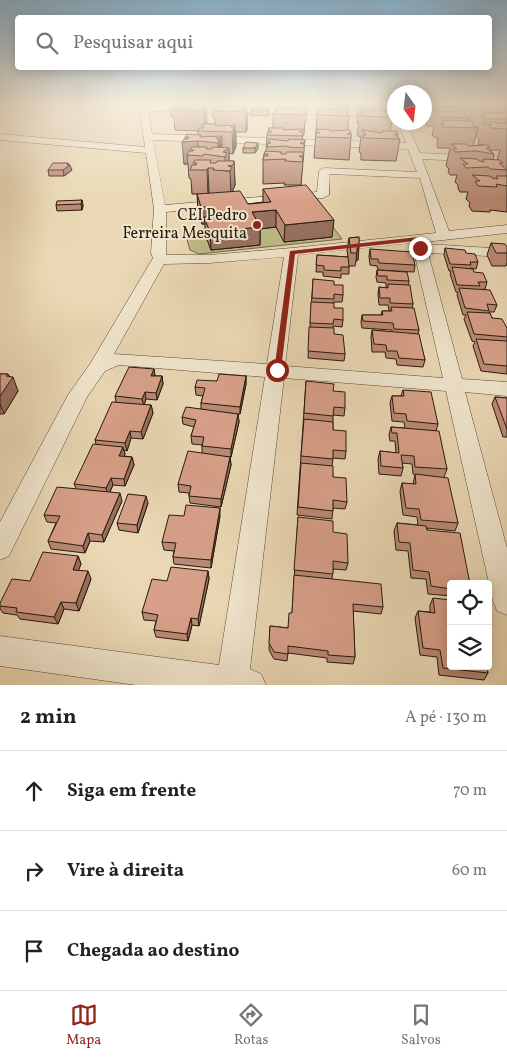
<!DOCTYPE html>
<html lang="pt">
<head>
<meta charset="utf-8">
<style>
  :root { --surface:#fff; --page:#f6f6f6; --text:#222; --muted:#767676; --line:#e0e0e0; --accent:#8f2418 }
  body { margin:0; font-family:Vollkorn,serif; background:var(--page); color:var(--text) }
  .controls { position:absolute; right:15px; bottom:15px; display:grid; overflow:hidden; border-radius:5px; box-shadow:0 2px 12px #0003 }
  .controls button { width:45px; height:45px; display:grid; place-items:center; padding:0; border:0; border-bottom:1px solid var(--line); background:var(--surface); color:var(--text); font:25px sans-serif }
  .compass { position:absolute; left:387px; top:85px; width:45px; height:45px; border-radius:50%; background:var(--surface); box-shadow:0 2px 12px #0003; rotate:166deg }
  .stop { position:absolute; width:15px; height:15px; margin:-11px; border:4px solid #8f2418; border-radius:50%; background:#fff }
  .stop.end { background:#8f2418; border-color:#fff; box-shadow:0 1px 5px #0008 }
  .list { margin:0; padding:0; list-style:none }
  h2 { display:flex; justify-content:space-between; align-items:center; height:65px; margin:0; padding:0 20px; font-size:21px }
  h2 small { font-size:16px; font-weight:400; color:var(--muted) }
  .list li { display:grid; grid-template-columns:32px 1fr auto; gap:15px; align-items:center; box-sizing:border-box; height:80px; padding:0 20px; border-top:1px solid var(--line) }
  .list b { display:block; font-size:19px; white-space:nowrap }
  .list em { font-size:16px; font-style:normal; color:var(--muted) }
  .icon { flex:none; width:28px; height:28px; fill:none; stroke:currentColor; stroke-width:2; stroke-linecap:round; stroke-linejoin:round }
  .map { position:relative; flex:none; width:507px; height:685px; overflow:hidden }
  .search { position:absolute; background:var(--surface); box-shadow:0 2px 12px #0003; left:15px; right:15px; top:15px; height:55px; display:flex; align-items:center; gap:12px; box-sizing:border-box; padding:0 18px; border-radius:5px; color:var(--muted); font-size:19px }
  .sheet { height:305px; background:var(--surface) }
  nav { display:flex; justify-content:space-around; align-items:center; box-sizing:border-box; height:70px; border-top:1px solid var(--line); background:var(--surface); font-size:14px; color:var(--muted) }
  nav a { display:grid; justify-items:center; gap:2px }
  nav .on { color:var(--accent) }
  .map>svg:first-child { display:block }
</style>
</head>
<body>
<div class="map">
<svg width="507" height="685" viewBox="0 0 507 685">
  <rect width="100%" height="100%" fill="#ead8b4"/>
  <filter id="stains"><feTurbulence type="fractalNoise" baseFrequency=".004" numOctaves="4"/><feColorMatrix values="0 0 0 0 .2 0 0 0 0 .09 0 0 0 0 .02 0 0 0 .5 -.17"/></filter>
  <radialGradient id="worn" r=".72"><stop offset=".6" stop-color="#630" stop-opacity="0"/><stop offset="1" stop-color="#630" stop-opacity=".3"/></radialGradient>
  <path fill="#bdbc88" stroke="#726a4a" d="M 312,199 L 342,239 L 199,254 L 190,250 L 186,236 L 205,234 L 211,250 L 260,245 L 252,229 L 276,227 L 332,237 L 198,209 Z"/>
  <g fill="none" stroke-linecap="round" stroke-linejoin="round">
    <defs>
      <g id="street">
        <path d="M 94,104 L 394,112 L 394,116 L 148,111 L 152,134 L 406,143 L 398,122 L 406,122 L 420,153 L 507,157 L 507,163 L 422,159 L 449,231 L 507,225 L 507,233 L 425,242 L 426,244 L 507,249 L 507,257 L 428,253 L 462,379 L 507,382 L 507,396 L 465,392 L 507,548 L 507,615 L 497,611 L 493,601 L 446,391 L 284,378 L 250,669 L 261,674 L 266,685 L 136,685 L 0,666 L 0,636 L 219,665 L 265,377 L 119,365 L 105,371 L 87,397 L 9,556 L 0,560 L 0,522 L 68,395 L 90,364 L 153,258 L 151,253 L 154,209 L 146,153 L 0,140 L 0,134 L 145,147 L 140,111 L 142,108 L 98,106 ZM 153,140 L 408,149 L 417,172 L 324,168 L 319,171 L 317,192 L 165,205 ZM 329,174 L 420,178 L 436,233 L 292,248 L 209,255 L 166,255 L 166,212 L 323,198 L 329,195 ZM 412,243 L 443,378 L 285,366 L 298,255 ZM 284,257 L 267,364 L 114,354 L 164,264 L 209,263 Z"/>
        <path d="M 424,112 L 507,115 L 507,119 L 424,116 Z"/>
      </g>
    </defs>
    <use href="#street" stroke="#584937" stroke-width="1"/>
    <use href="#street" fill="#f1e6ce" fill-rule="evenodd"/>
  </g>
  <g fill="#ba8a76" stroke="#27190d" fill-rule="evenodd">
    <path d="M 170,104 L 201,104 L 202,105 L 205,105 L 206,124 L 215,124 L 215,118 L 213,118 L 213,104 L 240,104 L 240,106 L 245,106 L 245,110 L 247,110 L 247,129 L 246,132 L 236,132 L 236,146 L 233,154 L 229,153 L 229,161 L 234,161 L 235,185 L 232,191 L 248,204 L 263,202 L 263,189 L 332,237 L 284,242 L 276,227 L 260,229 L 260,245 L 211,250 L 205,234 L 205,224 L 202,224 L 198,211 L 197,194 L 198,194 L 192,194 L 191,179 L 189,178 L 188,164 L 184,164 L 185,137 L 198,135 L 198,131 L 175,130 L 174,117 L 171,117 Z"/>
    <path d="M 278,104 L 308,104 L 306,121 L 305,121 L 304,135 L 303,135 L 302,140 L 305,140 L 301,185 L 284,185 L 285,183 L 263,184 L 263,160 L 264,154 L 266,151 L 267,135 L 269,128 L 273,128 L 273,114 L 277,109 Z"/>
    <path d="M 318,104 L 349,104 L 348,114 L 349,116 L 348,130 L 351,134 L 351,138 L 349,160 L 314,158 Z"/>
    <path d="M 358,104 L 389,105 L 388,112 L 393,117 L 390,131 L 398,134 L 398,137 L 400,139 L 396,161 L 361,160 L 361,153 L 359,152 L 361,137 L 358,136 L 357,134 L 359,123 L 357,123 Z"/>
    <path d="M 424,104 L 459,104 L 460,105 L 460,104 L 507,104 L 507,111 L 505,111 L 505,113 L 507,113 L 507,176 L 506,176 L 507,176 L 507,212 L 490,210 L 490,212 L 472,211 L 469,206 L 470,203 L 466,199 L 468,192 L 460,192 L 458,188 L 458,185 L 455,182 L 457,175 L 450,175 L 448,171 L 449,169 L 446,166 L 450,148 L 438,148 L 437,145 L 438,138 L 434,137 L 432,135 L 434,126 L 427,126 L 426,123 L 429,109 L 424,109 ZM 462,110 L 471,110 L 469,117 L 461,112 ZM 476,127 L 478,127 L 476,136 L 479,139 L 478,145 L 483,145 L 473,146 L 478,128 ZM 490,150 L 500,150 L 497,160 L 493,160 L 494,154 Z"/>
    <path d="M 269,109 L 269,113 L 268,116 L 250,115 L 250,111 Z"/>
    <path d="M 243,148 L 258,148 L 255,153 L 243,153 Z"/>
    <path d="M 68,165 L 72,170 L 64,176 L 49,176 L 48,170 Z"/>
    <path d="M 82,200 L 83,206 L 82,210 L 57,211 L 56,205 Z"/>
    <path d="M 359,237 L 358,260 L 356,261 L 355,266 L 349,266 L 349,274 L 341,274 L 341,278 L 323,276 L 323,272 L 316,272 L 317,255 L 348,257 L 347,250 L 349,238 Z"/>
    <path d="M 491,243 L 507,247 L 507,263 L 506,266 L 492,266 L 487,255 Z"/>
    <path d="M 445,248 L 478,262 L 476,269 L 470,268 L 474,272 L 487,282 L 485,289 L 479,290 L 497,305 L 494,312 L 489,312 L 489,313 L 492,318 L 507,328 L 507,374 L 481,371 L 473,346 L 475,342 L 472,341 L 464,319 L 466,315 L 463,315 L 457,295 L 458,292 L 456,292 L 450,274 L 451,271 L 449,271 L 444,255 Z"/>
    <path d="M 370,249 L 415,265 L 414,272 L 378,270 L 377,266 L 370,265 L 369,256 Z"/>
    <path d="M 377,270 L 409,281 L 408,285 L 413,304 L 412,308 L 419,330 L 418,334 L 425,360 L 423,367 L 397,365 L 396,359 L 386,358 L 385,352 L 372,352 L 371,337 L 372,330 L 392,332 L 392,330 L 362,328 L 361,322 L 362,315 L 381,315 L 382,311 L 390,311 L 390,310 L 389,310 L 388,305 L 379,305 L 378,294 L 379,287 L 387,288 L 387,287 L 386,287 L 386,283 L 377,282 L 376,277 Z"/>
    <path d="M 313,279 L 334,285 L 343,295 L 342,302 L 333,302 L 333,303 L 334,308 L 343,320 L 342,327 L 333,326 L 333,328 L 334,334 L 345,354 L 344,361 L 308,358 Z"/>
    <path d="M 154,369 L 155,376 L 162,376 L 163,384 L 157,400 L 146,399 L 144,405 L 151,405 L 153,413 L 143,439 L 131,438 L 127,451 L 124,450 L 125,454 L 124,456 L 132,457 L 134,465 L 125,486 L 113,485 L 110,492 L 122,501 L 104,542 L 90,541 L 85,553 L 51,549 L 48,541 L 56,523 L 47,522 L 44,515 L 76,488 L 74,484 L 96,444 L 95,440 L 116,402 L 115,396 Z"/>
    <path d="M 0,374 L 8,374 L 18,391 L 4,414 L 0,414 Z"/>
    <path d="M 246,376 L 246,384 L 240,414 L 238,414 L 239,422 L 231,457 L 229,457 L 230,457 L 231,465 L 221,507 L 190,503 L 189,496 L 189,493 L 179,492 L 178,484 L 202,453 L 202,445 L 192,444 L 191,436 L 194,427 L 183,424 L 182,417 L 201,409 L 201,403 L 203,396 L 196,395 L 195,387 L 217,381 Z"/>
    <path d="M 306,381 L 333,391 L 345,408 L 344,416 L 333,415 L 333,430 L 346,451 L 345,459 L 333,458 L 332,466 L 333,477 L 347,502 L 345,509 L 333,508 L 332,519 L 297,515 Z"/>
    <path d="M 403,390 L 438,424 L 436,431 L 447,469 L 444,477 L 458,523 L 455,531 L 427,528 L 451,584 L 451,596 L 428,594 L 426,579 L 411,578 L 408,551 L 396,550 L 394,531 L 397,523 L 418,525 L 417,517 L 403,515 L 400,491 L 402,483 L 413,484 L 415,475 L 413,474 L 412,464 L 402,463 L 403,468 L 401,476 L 379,474 L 378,459 L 380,451 L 396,453 L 395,441 L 390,441 L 389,435 L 391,427 L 405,428 L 404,422 L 392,421 L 390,403 L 392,396 L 401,396 Z"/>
    <path d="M 495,397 L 507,398 L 507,437 L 503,437 L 492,404 Z"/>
    <path d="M 148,503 L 138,533 L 119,530 L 117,523 Z"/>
    <path d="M 184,516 L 220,516 L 211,568 L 174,564 L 173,557 L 174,551 L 164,550 L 162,542 Z"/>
    <path d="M 298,517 L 333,532 L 348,563 L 346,570 L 333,569 L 332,579 L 383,607 L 381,614 L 353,611 L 355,657 L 353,664 L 327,662 L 327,658 L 288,653 L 287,661 L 274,659 L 269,650 L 270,626 L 288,628 L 292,613 Z"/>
    <path d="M 78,556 L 81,564 L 78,570 L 91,579 L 79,611 L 64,609 L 58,624 L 20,619 L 17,615 L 3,613 L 0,609 L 0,603 L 30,581 Z"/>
    <path d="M 208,571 L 209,579 L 199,626 L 192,625 L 188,641 L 156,637 L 154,630 L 156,621 L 144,620 L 142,612 L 167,581 Z"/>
    <path d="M 433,598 L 488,673 L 484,680 L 439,675 L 437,657 L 420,655 L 415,618 L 418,611 L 430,612 L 430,605 Z"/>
  </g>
  <g fill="#977060" stroke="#27190d">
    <path d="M 424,104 L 430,104 L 429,109 L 424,109 Z"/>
    <path d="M 205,105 L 205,110 L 206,109 L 207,128 L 205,131 L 204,111 L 203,108 Z"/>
    <path d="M 247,110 L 247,129 L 246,132 L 246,112 Z"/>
    <path d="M 235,125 L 236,146 L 235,149 L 234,127 Z"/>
    <path d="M 234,129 L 234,150 L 233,154 L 232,132 Z"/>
    <path d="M 222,136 L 222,156 L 221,156 L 220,138 Z"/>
    <path d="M 219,140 L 220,156 L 218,156 L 218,143 Z"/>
    <path d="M 198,141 L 199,156 L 194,150 L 190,150 L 191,155 L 187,155 L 188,164 L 184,164 L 182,142 Z"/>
    <path d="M 258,143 L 258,148 L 255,153 L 255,148 Z"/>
    <path d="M 229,148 L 229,166 L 234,161 L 235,185 L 231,195 L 230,171 L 225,171 L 225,157 L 223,152 Z"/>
    <path d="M 68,163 L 69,166 L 70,165 L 72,170 L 64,176 L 63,170 Z"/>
    <path d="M 208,168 L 209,192 L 208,195 L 207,170 Z"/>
    <path d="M 82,200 L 83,206 L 82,210 L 81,204 Z"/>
    <path d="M 201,207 L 207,207 L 207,223 L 204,217 L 205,224 L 202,224 Z"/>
    <path d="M 276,210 L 276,227 L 260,229 L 260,245 L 211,250 L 210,232 L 252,212 Z"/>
    <path d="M 334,220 L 332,237 L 284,242 L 285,225 Z"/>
    <path d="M 359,247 L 358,260 L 356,261 L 357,248 Z"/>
    <path d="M 154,369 L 155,376 L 151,376 Z"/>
    <path d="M 8,374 L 10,380 L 13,377 L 18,391 L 4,414 L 0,404 L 0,396 L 6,376 Z"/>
    <path d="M 162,376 L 163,384 L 157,400 L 156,393 Z"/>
    <path d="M 246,376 L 246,384 L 240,414 L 240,407 Z"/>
    <path d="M 145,392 L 146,399 L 144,406 L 142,399 Z"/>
    <path d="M 151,405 L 153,413 L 143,439 L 141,432 Z"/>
    <path d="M 238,414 L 239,422 L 231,457 L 231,449 Z"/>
    <path d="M 130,431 L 131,438 L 127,451 L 125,443 Z"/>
    <path d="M 123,447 L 125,454 L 121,464 L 119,456 Z"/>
    <path d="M 132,457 L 134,465 L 125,486 L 124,479 Z"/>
    <path d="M 230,457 L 231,465 L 221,507 L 221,499 Z"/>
    <path d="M 111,478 L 113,485 L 108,495 L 106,488 Z"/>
    <path d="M 120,493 L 122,501 L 104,542 L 102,535 Z"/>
    <path d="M 146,496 L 148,503 L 138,533 L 137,525 Z"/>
    <path d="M 220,508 L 220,516 L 211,568 L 211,560 Z"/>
    <path d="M 88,533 L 90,541 L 85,553 L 83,546 Z"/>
    <path d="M 78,556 L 81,564 L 76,577 L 73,570 Z"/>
    <path d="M 88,571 L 91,579 L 79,611 L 76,603 Z"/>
    <path d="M 208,571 L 209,579 L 199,626 L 198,619 Z"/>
    <path d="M 61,602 L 64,609 L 58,624 L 54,617 Z"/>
    <path d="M 191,618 L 192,625 L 188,641 L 187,634 Z"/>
  </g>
  <g fill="#d8a089" stroke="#27190d">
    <path d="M 430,104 L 459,104 L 462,107 L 431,106 Z"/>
    <path d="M 475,104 L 500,104 L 506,108 L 474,107 L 472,105 L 476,105 Z"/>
    <path d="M 181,105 L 205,105 L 203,108 L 206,109 L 204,111 L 173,110 Z"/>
    <path d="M 221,106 L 245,106 L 243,110 L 247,110 L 246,112 L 215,111 Z"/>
    <path d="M 252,108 L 269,109 L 268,111 L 250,111 Z"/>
    <path d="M 279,108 L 302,108 L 305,115 L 273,114 Z"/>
    <path d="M 321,109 L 345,110 L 349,116 L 317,115 L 317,112 L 321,112 Z"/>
    <path d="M 362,110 L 387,111 L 393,117 L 360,116 L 360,113 L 363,114 Z"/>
    <path d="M 437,111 L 462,112 L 470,118 L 438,117 L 436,114 L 439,115 Z"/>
    <path d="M 482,112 L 507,113 L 507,119 L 483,119 L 481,116 L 485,116 Z"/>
    <path d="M 442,120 L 473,121 L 474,123 L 472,125 L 478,128 L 443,127 L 441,124 L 445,124 Z"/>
    <path d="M 483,121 L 506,124 L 504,122 L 507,122 L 507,129 L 491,128 L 489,125 L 492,125 L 491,124 L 483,124 Z"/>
    <path d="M 203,124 L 216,124 L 215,126 L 235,125 L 234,127 L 231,127 L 234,129 L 232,132 L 198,131 L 200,128 L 204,128 L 204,126 L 201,126 Z"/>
    <path d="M 269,128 L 283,128 L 283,130 L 303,129 L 303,131 L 299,131 L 303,133 L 302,136 L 267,135 L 268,132 L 272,132 L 269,130 Z"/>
    <path d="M 316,129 L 331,130 L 331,131 L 350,130 L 351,133 L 347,134 L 351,134 L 351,138 L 316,137 L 316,133 L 320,133 Z"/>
    <path d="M 362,130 L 382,133 L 382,131 L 397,131 L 398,134 L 394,134 L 400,139 L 363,138 L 363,135 L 366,135 Z"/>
    <path d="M 187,134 L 201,135 L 200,137 L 222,136 L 220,138 L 216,138 L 219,140 L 218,143 L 198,141 L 182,142 L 184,139 L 188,139 L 189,137 L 185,137 Z"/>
    <path d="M 269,139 L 288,141 L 289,139 L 305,140 L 304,143 L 300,143 L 304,144 L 304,148 L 288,147 L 288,146 L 267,147 L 268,143 L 271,143 L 268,141 Z"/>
    <path d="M 246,142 L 258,143 L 255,148 L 243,148 Z"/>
    <path d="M 451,144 L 466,144 L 468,146 L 488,145 L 490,148 L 486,148 L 494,154 L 476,151 L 455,152 L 453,149 L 457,149 Z"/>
    <path d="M 192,147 L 207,147 L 206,149 L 212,149 L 213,147 L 229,148 L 223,152 L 227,153 L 225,157 L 204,154 L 203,156 L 187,155 L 189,151 L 193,151 L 194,150 L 190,150 Z"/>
    <path d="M 265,151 L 281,152 L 281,154 L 286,154 L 287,152 L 303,152 L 303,156 L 299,156 L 303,158 L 302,162 L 285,161 L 286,159 L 263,160 L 264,156 L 268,156 L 268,154 L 264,154 Z"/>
    <path d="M 460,158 L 477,159 L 479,161 L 484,162 L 483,159 L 500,160 L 503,163 L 499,163 L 507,170 L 490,169 L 488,167 L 466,168 L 463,164 L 468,164 Z"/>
    <path d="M 195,160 L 211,160 L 210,163 L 216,163 L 217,161 L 234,161 L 233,165 L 228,166 L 232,167 L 230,171 L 213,170 L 214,168 L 208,168 L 207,170 L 190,170 L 192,165 L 196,165 L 197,163 L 193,163 Z"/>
    <path d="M 53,163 L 68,163 L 67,165 L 70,165 L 63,170 L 48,170 Z"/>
    <path d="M 472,175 L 490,176 L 492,178 L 498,179 L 496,176 L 507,176 L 507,186 L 496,184 L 497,187 L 478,186 L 475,181 L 480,181 Z"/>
    <path d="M 306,185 L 334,220 L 285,225 L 276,210 L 252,212 L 260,227 L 210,232 L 204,217 L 210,216 L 207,207 L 201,207 L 197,194 L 240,191 L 248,204 L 271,202 L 263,189 Z"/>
    <path d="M 82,200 L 81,204 L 56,205 L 57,201 Z"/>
    <path d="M 359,237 L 359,247 L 357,248 L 357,253 L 351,253 L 349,238 Z"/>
    <path d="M 491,243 L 505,244 L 507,247 L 507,253 L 496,253 Z"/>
    <path d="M 445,248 L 465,250 L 466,253 L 475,254 L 478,262 L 470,262 L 471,265 L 450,264 Z"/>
    <path d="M 370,249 L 412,252 L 415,265 L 379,263 L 378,259 L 371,259 Z"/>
    <path d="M 317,255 L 348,257 L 349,267 L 341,267 L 341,271 L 324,270 L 324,266 L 316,265 Z"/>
    <path d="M 452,267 L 473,269 L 474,272 L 483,273 L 487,282 L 478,282 L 480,286 L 457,285 Z"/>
    <path d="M 377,270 L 407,272 L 409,281 L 387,280 L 387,276 L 378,276 Z"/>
    <path d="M 313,279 L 334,281 L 334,285 L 343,285 L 343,295 L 334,294 L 334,299 L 312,298 Z"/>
    <path d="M 388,284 L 410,285 L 413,304 L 390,303 L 390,298 L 380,298 L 379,287 L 388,288 Z"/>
    <path d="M 459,288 L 490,290 L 497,305 L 487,304 L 489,311 L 465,308 Z"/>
    <path d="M 311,302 L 334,303 L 334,308 L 343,308 L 343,320 L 334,319 L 333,324 L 310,323 Z"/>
    <path d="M 391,307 L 414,308 L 419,330 L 394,329 L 393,323 L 363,321 L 362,315 L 383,315 L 382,311 L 392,311 Z"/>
    <path d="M 467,312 L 490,313 L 492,318 L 502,319 L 507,328 L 507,337 L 474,334 Z"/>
    <path d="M 309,327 L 334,328 L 334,334 L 343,335 L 345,354 L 308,351 Z"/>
    <path d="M 372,330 L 419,334 L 425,360 L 399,358 L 397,351 L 387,351 L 386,345 L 374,344 Z"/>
    <path d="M 476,339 L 507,341 L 507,366 L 484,364 Z"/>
    <path d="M 129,367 L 154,369 L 151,376 L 162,376 L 156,393 L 145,392 L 142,399 L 115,396 Z"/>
    <path d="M 0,374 L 8,374 L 6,376 L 13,377 L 0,396 Z"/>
    <path d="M 219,374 L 246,376 L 240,407 L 201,403 L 205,388 L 195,387 L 197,380 L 217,381 Z"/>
    <path d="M 306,381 L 334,384 L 333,391 L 345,392 L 345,408 L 334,407 L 333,416 L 304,413 Z"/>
    <path d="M 403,390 L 431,392 L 438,424 L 407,421 L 406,414 L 394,413 L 392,396 L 404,396 Z"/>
    <path d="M 495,397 L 507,398 L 507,429 Z"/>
    <path d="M 112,402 L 151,405 L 141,432 L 130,431 L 125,443 L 95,440 Z"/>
    <path d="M 186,407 L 238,414 L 231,449 L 202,446 L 204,437 L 191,436 L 196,420 L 182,417 Z"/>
    <path d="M 304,419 L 333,422 L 333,430 L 346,431 L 346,451 L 333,450 L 333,459 L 301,456 Z"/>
    <path d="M 391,427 L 439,431 L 447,469 L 415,467 L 414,456 L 401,455 L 403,468 L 381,466 L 380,451 L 399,453 L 397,433 L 392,433 Z"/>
    <path d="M 93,444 L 123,447 L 119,456 L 132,457 L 124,479 L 111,478 L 106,488 L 74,484 Z"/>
    <path d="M 188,451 L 230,457 L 221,499 L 189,496 L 191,486 L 178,484 Z"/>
    <path d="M 301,463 L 333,466 L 333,477 L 346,478 L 347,502 L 333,500 L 333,511 L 298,507 Z"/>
    <path d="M 415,474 L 448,478 L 458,523 L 421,520 L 419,509 L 406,508 L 402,483 L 416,484 Z"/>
    <path d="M 57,487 L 120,493 L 102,535 L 88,533 L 83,546 L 48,541 L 60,516 L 44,515 Z"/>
    <path d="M 128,494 L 146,496 L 137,525 L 117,523 Z"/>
    <path d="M 186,505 L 220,508 L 211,560 L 173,557 L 176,543 L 162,542 L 169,515 L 184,516 Z"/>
    <path d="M 298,517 L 333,521 L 333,532 L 347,534 L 348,563 L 333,561 L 333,574 L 294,570 Z"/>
    <path d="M 397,523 L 426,526 L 427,530 L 460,533 L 470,584 L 451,584 L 451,589 L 431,586 L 429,572 L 413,570 L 410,543 L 399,542 Z"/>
    <path d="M 43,552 L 78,556 L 73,570 L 88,571 L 76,603 L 61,602 L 54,617 L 16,612 L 17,608 L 0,606 L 0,603 L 12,579 L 30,581 Z"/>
    <path d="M 171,567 L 208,571 L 198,619 L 191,618 L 187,634 L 154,630 L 158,615 L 142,612 L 152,579 L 167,581 Z"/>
    <path d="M 294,575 L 381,584 L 383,607 L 353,604 L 355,657 L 328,655 L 328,651 L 288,646 L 288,654 L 274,652 L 269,643 L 270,626 L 288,628 L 289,613 L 292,613 Z"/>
    <path d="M 433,598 L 451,600 L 451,666 L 487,666 L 488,673 L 443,668 L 440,650 L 423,648 L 418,611 L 435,613 Z"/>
  </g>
  <linearGradient id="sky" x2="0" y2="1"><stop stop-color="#89b6d4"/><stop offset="0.52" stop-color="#f6eddd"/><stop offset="1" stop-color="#f6eddd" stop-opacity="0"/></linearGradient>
  <rect width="507" height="200" fill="url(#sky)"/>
  <path fill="#8f2418" d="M 418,237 L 421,239 L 422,249 L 418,249 L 415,241 L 295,254 L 281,370 L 274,372 L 290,251 Z"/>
  <circle fill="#8f2418" stroke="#f1e6ce" stroke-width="2" cx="257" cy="225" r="5"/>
  <g text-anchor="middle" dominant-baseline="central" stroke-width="4" stroke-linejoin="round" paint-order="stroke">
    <g font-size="16" fill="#27190d" stroke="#f1e6ce" text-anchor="end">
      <text x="247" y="216">CEI Pedro<tspan x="247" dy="18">Ferreira Mesquita</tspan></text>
    </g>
  </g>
  <rect width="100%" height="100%" filter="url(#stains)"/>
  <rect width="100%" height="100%" fill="url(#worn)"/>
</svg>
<div class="controls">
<button><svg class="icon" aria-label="locate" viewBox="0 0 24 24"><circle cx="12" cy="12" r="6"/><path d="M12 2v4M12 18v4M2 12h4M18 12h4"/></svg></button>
<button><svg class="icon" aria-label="layers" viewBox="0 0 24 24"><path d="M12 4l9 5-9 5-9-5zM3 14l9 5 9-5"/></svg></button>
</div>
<svg class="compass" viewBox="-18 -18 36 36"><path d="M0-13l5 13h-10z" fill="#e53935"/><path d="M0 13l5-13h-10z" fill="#767676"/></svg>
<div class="stop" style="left:277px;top:370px"></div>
<div class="stop end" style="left:420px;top:248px"></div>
<div class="search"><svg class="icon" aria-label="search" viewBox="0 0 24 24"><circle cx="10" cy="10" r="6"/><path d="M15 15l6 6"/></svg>Pesquisar aqui</div>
</div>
<section class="sheet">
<h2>2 min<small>A pé · 130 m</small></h2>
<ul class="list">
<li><svg class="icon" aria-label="ahead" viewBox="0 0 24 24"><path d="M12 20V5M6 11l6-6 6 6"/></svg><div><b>Siga em frente</b></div><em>70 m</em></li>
<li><svg class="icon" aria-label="right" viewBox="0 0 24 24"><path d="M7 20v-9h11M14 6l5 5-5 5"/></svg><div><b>Vire à direita</b></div><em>60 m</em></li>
<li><svg class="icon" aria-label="arrive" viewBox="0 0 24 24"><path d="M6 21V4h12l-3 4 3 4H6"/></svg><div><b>Chegada ao destino</b></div></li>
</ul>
</section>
<nav>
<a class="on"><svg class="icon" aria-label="map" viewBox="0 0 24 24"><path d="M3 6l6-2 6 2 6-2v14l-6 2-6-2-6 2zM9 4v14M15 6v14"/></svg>Mapa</a>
<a><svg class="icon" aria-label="directions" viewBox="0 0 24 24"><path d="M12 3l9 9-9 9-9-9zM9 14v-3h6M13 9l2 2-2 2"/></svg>Rotas</a>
<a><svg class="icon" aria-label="saved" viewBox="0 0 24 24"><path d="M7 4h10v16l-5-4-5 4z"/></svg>Salvos</a>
</nav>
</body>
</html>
